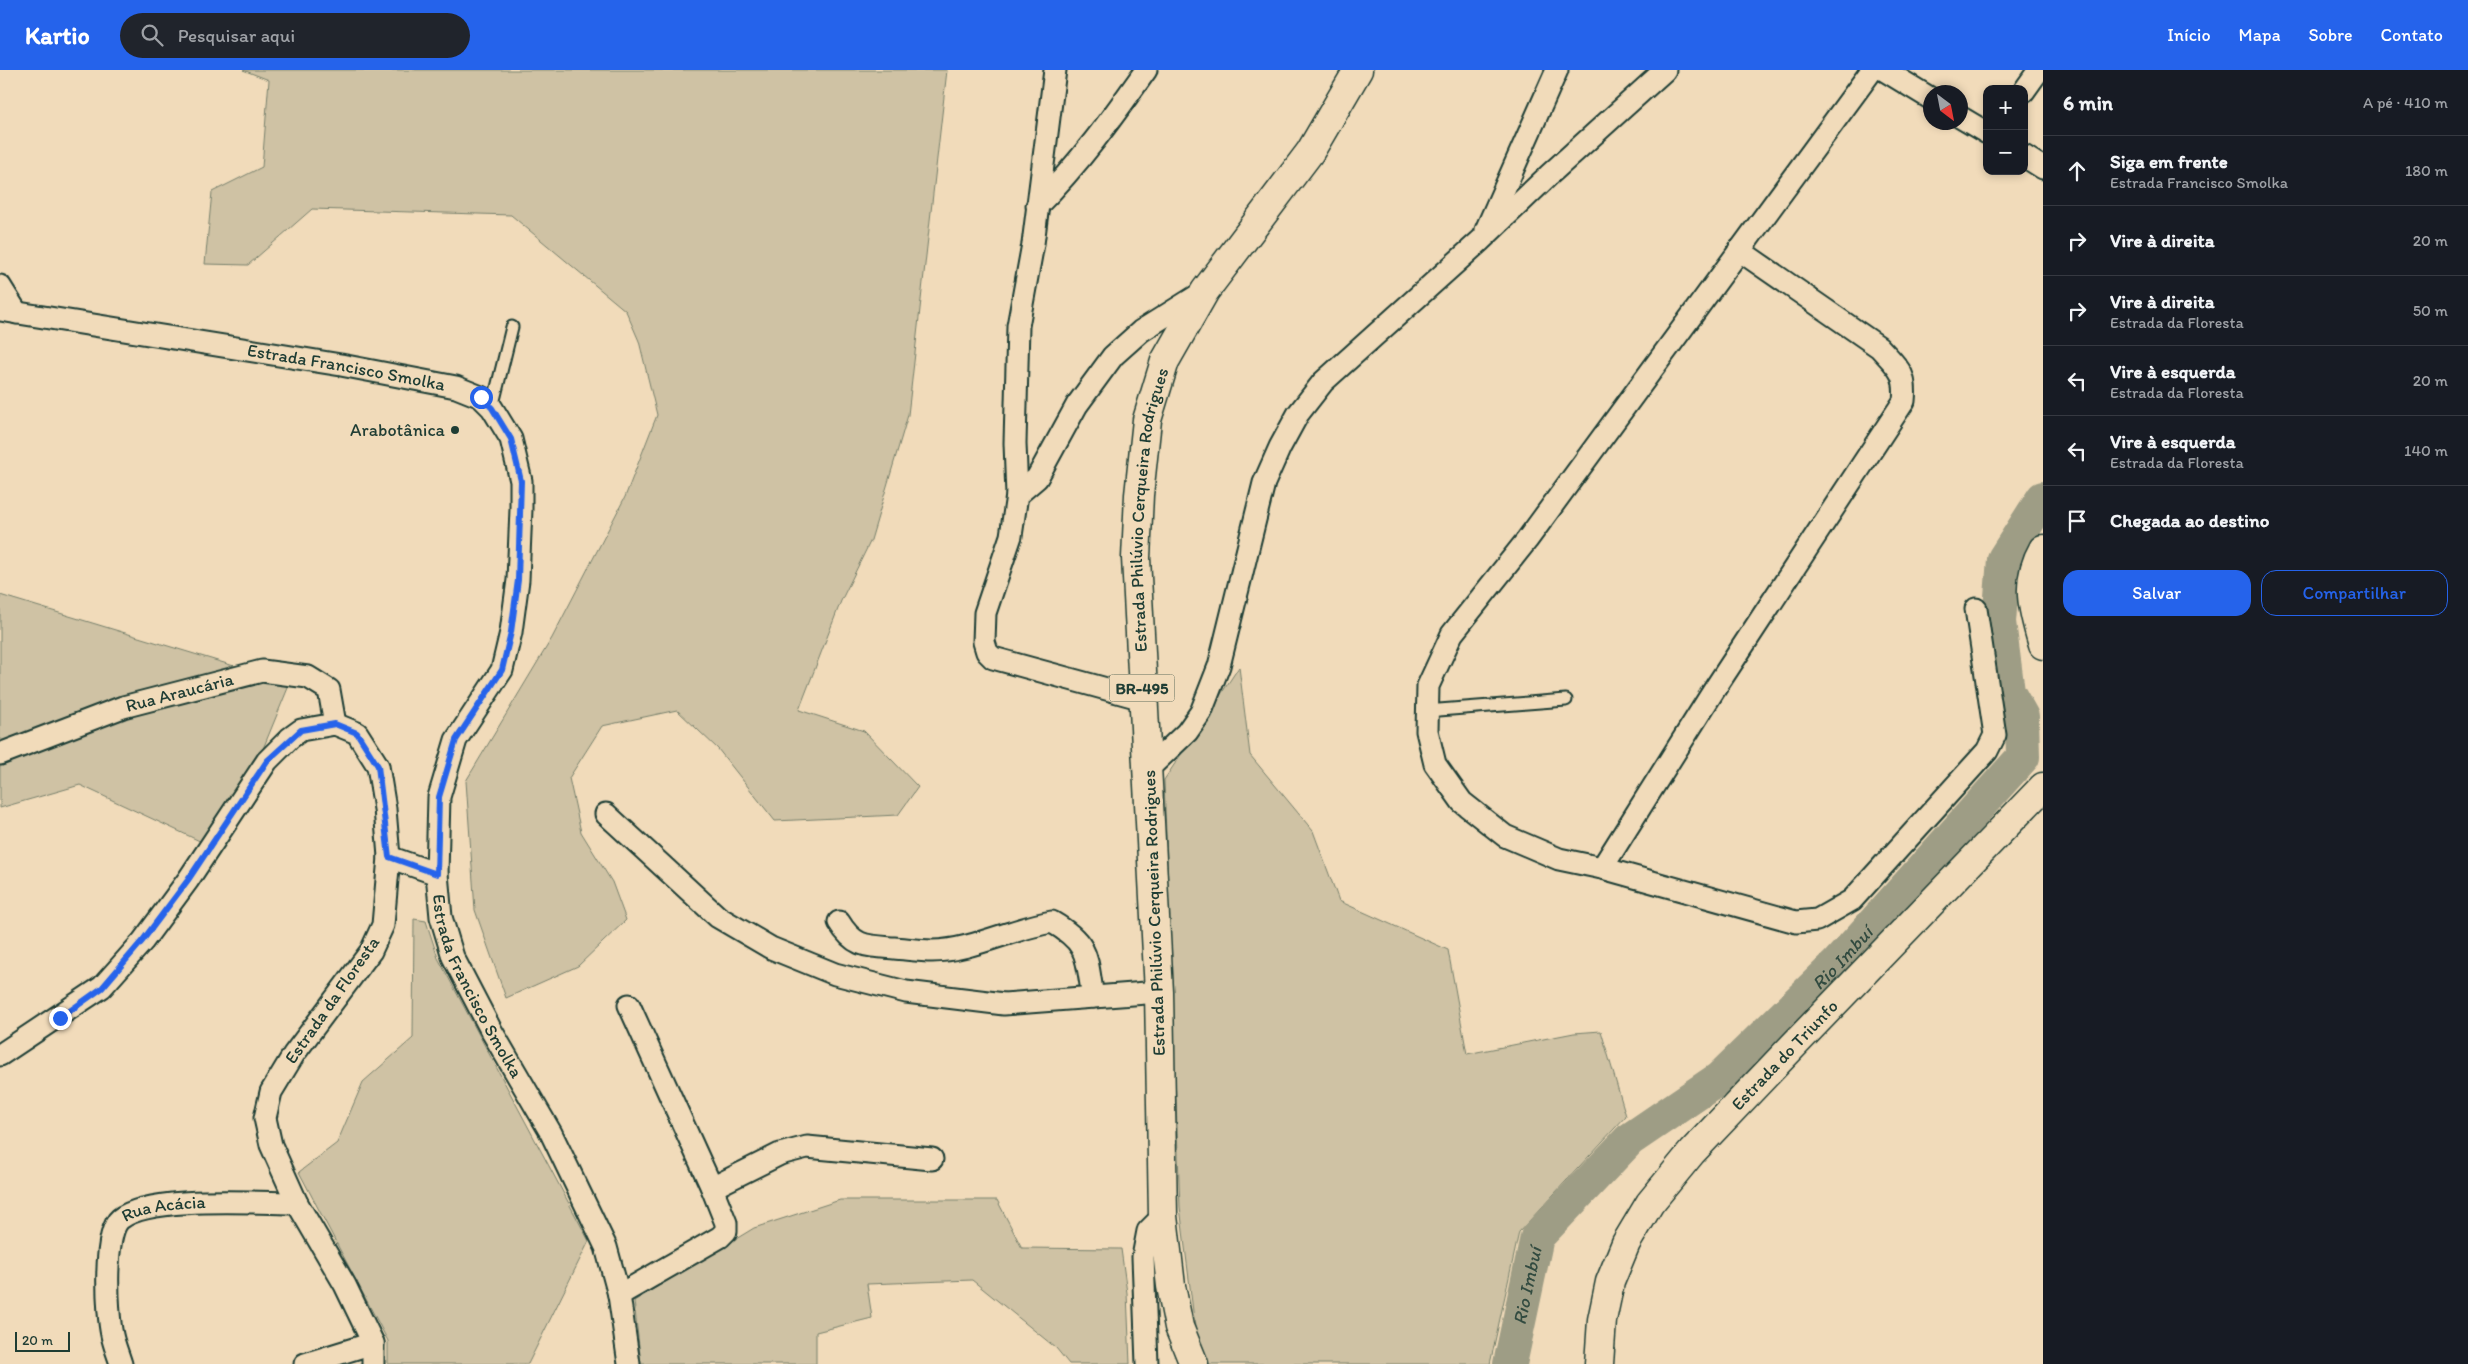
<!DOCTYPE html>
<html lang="pt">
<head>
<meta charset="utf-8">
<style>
  :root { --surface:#171b24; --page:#20242c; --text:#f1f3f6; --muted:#9ea1a6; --line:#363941; --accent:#2563eb }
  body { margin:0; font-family:Itim,sans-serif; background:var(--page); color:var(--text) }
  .controls { position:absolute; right:15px; top:15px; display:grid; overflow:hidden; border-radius:10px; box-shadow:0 2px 8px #0003 }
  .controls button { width:45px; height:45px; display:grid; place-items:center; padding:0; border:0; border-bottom:1px solid var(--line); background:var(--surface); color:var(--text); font:25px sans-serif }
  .compass { position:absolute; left:1923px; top:15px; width:45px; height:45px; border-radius:50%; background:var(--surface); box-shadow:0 2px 8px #0003; rotate:148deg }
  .scale { position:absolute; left:15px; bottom:12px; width:55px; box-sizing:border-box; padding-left:5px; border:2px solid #1f3d34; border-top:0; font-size:14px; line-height:18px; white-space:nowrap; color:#1f3d34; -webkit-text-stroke:4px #f1dbba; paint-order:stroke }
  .stop { position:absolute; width:15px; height:15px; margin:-11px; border:4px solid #2563eb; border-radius:50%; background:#fff }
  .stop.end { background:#2563eb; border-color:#fff; box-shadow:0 1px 5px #0008 }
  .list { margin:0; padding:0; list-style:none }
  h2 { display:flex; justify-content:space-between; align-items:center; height:65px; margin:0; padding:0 20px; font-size:21px }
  h2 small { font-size:16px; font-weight:400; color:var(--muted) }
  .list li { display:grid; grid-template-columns:32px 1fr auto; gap:15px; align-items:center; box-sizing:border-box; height:70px; padding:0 20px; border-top:1px solid var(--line) }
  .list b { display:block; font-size:19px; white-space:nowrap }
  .list p { margin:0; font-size:16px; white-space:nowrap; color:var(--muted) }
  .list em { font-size:16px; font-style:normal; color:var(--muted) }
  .actions { display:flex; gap:10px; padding:15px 20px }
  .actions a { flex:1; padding:11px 0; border:1px solid var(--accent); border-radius:15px; text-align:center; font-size:18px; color:var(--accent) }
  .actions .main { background:var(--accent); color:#fff }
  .icon { flex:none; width:28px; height:28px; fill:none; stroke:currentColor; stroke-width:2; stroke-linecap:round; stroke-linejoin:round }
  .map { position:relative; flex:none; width:2043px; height:1294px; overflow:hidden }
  header { display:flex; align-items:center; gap:30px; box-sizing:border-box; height:70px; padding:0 25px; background:var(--accent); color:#fff }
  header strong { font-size:24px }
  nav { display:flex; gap:28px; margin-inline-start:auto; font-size:18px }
  .search { width:350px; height:45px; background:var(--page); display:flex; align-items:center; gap:12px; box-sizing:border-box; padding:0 18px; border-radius:28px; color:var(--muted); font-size:19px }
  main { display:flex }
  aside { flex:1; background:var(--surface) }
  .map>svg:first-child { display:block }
</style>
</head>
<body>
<header>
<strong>Kartio</strong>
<div class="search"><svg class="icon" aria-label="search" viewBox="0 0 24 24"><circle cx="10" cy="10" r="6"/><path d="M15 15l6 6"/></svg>Pesquisar aqui</div>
<nav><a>Início</a><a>Mapa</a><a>Sobre</a><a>Contato</a></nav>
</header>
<main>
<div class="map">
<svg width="2043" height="1294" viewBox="0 0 2043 1294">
  <rect width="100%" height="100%" fill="#f1dbba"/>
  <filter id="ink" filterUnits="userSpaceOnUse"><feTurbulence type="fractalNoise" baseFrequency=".02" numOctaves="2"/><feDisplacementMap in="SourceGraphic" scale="10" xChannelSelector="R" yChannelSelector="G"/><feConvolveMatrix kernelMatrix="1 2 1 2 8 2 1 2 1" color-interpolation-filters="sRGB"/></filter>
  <g filter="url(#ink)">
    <g fill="#cfc2a4" stroke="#77806c">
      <path d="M 243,0 L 947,0 L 908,345 L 871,470 L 841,531 L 799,640 L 864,661 L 918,717 L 898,745 L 775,751 L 718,679 L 677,640 L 602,656 L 569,708 L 581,762 L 612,812 L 626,850 L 578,896 L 506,928 L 475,840 L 466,711 L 552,568 L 625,427 L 657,345 L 639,271 L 626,241 L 511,145 L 312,139 L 248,195 L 205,194 L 212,122 L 262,97 L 269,10 Z"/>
      <path d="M 0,525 L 290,613 L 221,781 L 80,715 L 0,738 Z"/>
      <path d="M 1239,597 L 1250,685 L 1313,761 L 1339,831 L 1448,880 L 1467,984 L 1574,963 L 1601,961 L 1626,1046 L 1519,1162 L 1490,1294 L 1208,1294 L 1196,1265 L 1180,1137 L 1164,710 Z"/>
      <path d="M 414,849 L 426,851 L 438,888 L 589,1171 L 528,1294 L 388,1294 L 388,1271 L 299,1102 L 337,1073 L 363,1012 L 413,968 Z"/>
      <path d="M 840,1130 L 997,1130 L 1022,1178 L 1121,1179 L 1127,1223 L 1130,1294 L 1069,1294 L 1056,1278 L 972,1210 L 867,1214 L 872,1248 L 816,1262 L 816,1294 L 641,1294 L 634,1231 L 754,1158 Z"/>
    </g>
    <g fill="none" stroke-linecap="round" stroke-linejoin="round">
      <path stroke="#9e9d85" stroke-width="34" id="s1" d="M 1510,1294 L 1537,1167 L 1629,1070 L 1720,1008 L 1836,895 L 2023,687 L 2022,647 L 2008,622 L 1999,552 L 2004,489 L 2043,428"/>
      <defs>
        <g id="lane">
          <path d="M 492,338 L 512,257"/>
          <path d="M 1426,641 L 1566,630"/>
        </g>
        <g id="street">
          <path d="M 1055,0 L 1033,174 L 1018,256 L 1015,373 L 1017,425 L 1011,466 L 985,543 L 984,572 L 987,582 L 993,588 L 1143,629"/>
          <path d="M 1872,0 L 1527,470 L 1452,564 L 1428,616 L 1427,661 L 1435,694 L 1462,732 L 1505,766 L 1559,789 L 1602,798 L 1796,852 L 1817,850 L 1852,830 L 1987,681 L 1995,665 L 1976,539"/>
          <path d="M 1884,0 L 1930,28"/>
          <path d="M 2024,21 L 2039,0"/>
          <path d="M 1960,47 L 1987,63"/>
          <path d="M 2024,86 L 2043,98"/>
          <path d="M 1037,136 C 1079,94 1112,48 1146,0"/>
          <path d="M 1486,160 L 1557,0"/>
          <path d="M 0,216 L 17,243"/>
          <path id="s2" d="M 0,240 L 341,295 L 456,317 L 481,327 L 492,338 L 511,369 L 521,411 L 521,439 L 518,510 L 511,562 L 502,600 L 456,670 L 439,727 L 437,804 L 441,847 L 453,887 L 491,960 L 551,1063 L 606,1177 L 619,1225 L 629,1294"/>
          <path d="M 1017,425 L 1037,408 L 1077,335 L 1113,286 L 1141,261 L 1205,221"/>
          <path id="s3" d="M 0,684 L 123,637 L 262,601 L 308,607 L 329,620 L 335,654"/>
          <path d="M 1148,699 L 1187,662 L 1201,642 L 1219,596 L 1264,413 L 1280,377 L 1298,344 L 1323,312 L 1480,171 L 1549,105 L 1665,0"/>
          <path d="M 606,744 L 718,847 L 771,878 L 835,904 L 906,922 L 1004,934 L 1159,922"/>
          <path d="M 389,787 L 437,804"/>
          <path d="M 1602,798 L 1716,617 L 1904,331 C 1907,302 1897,297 1879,277 L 1739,180"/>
          <path d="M 839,852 C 854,877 866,876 894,878 C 907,879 920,881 932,881 C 971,881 1013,858 1052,852 C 1090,874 1086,887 1093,927"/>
          <path d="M 0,985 L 102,917 L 143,871 L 188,810 L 267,691 L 290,668 L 301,660 L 335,654 L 357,663 L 378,696 L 385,739 L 389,787 L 383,855 L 371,881 L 294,984 L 271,1022 L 265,1048 L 271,1075 L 297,1133 L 345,1215 L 373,1273 L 373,1294"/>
          <path d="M 712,1118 L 780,1084 L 807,1077 L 932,1089"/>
          <path d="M 619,1225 L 720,1167 L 726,1161 L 726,1153 L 712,1118 L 629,935"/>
          <path id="s4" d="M 121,1294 C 118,1284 114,1275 112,1265 C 107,1243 103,1163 120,1149 C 150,1125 257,1133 297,1133"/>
          <path d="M 305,1294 L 373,1273"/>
          <path d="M 1147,1294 L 1143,1187 L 1148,1161 L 1163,1146"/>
        </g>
        <g id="secondary">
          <path d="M 2043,479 C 2024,512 2033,541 2043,575"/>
          <path id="s5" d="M 1599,1294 L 1602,1250 L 1610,1212 L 1626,1173 L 1650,1133 L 1692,1082 L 1793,976 L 2043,717"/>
        </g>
        <g id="primary">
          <path id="s6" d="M 1194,1294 L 1179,1257 L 1171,1216 L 1163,1146 L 1159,922 L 1136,488 L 1139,425 L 1147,350 L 1165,291 L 1205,221 L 1310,82 L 1358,0"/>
        </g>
      </defs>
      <use href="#lane" stroke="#1f3d34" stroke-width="15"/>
      <use href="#street" stroke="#1f3d34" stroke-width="25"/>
      <use href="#secondary" stroke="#1f3d34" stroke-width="31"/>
      <use href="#primary" stroke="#1f3d34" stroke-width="31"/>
      <use href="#lane" stroke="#f1dbba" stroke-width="11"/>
      <use href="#street" stroke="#f1dbba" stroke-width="21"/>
      <use href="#secondary" stroke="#f1dbba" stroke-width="28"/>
      <use href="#primary" stroke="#f1dbba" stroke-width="28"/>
    </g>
  </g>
  <g fill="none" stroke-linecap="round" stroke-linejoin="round" filter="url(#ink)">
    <path stroke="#2563eb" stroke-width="6" d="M 60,948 L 102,918 L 143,870 L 188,810 L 267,691 L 301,660 L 335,654 L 357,663 L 378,696 L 389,787 L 437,804 L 439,727 L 456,670 L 502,600 L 511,562 L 518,510 L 521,411 L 511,369 L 492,338 L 481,327"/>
  </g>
  <circle fill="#1f3d34" stroke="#f1dbba" stroke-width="2" cx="455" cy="360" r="5"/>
  <g text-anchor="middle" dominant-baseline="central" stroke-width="5" stroke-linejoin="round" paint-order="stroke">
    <rect fill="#f1dbba" stroke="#5e6c5c" stroke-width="1" x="1109.5" y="604.5" width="65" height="27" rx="4"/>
    <g font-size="16" font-weight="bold" fill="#1f3d34">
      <text x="1142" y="618">BR-495</text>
    </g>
    <g font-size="18" fill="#1f3d34" stroke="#f1dbba">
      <text stroke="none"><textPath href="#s2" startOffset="351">Estrada Francisco Smolka</textPath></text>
      <text stroke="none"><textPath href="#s6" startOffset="860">Estrada Philúvio Cerqueira Rodrigues</textPath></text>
      <text stroke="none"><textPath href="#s3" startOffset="190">Rua Araucária</textPath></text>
      <text transform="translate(1154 843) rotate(-92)">Estrada Philúvio Cerqueira Rodrigues</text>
      <text stroke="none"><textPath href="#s2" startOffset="1116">Estrada Francisco Smolka</textPath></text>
      <text transform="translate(332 930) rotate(-55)">Estrada da Floresta</text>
      <text stroke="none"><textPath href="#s5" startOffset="372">Estrada do Triunfo</textPath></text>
      <text stroke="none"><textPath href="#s4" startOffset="195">Rua Acácia</textPath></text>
    </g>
    <g font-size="18" fill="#1f3d34" stroke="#f1dbba" text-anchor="end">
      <text x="445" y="360">Arabotânica</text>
    </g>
    <g font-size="19" font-style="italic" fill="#324b40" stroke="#f1dbba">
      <text stroke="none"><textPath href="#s1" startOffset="545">Rio Imbuí</textPath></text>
      <text stroke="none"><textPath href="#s1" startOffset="80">Rio Imbuí</textPath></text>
    </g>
  </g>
</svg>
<div class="controls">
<button>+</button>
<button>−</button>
</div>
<svg class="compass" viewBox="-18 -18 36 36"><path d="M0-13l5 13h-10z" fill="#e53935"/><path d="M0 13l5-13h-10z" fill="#9ea1a6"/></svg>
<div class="scale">20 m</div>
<div class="stop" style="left:481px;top:327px"></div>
<div class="stop end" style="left:60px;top:948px"></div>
</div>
<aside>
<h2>6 min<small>A pé · 410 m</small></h2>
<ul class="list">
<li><svg class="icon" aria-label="ahead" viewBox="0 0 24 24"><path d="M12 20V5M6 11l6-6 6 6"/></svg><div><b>Siga em frente</b><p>Estrada Francisco Smolka</p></div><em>180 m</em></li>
<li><svg class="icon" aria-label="right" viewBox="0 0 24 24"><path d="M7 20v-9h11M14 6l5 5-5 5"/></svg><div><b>Vire à direita</b></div><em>20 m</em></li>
<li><svg class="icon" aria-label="right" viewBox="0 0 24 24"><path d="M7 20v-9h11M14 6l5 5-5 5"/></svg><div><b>Vire à direita</b><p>Estrada da Floresta</p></div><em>50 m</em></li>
<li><svg class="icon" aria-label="left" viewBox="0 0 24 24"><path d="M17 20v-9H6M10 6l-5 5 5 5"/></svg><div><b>Vire à esquerda</b><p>Estrada da Floresta</p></div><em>20 m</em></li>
<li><svg class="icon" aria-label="left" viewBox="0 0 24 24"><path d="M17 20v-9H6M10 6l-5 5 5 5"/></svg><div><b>Vire à esquerda</b><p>Estrada da Floresta</p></div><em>140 m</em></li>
<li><svg class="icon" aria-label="arrive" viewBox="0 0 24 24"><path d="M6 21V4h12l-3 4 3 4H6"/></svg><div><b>Chegada ao destino</b></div></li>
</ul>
<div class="actions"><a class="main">Salvar</a><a>Compartilhar</a></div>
</aside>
</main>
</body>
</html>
